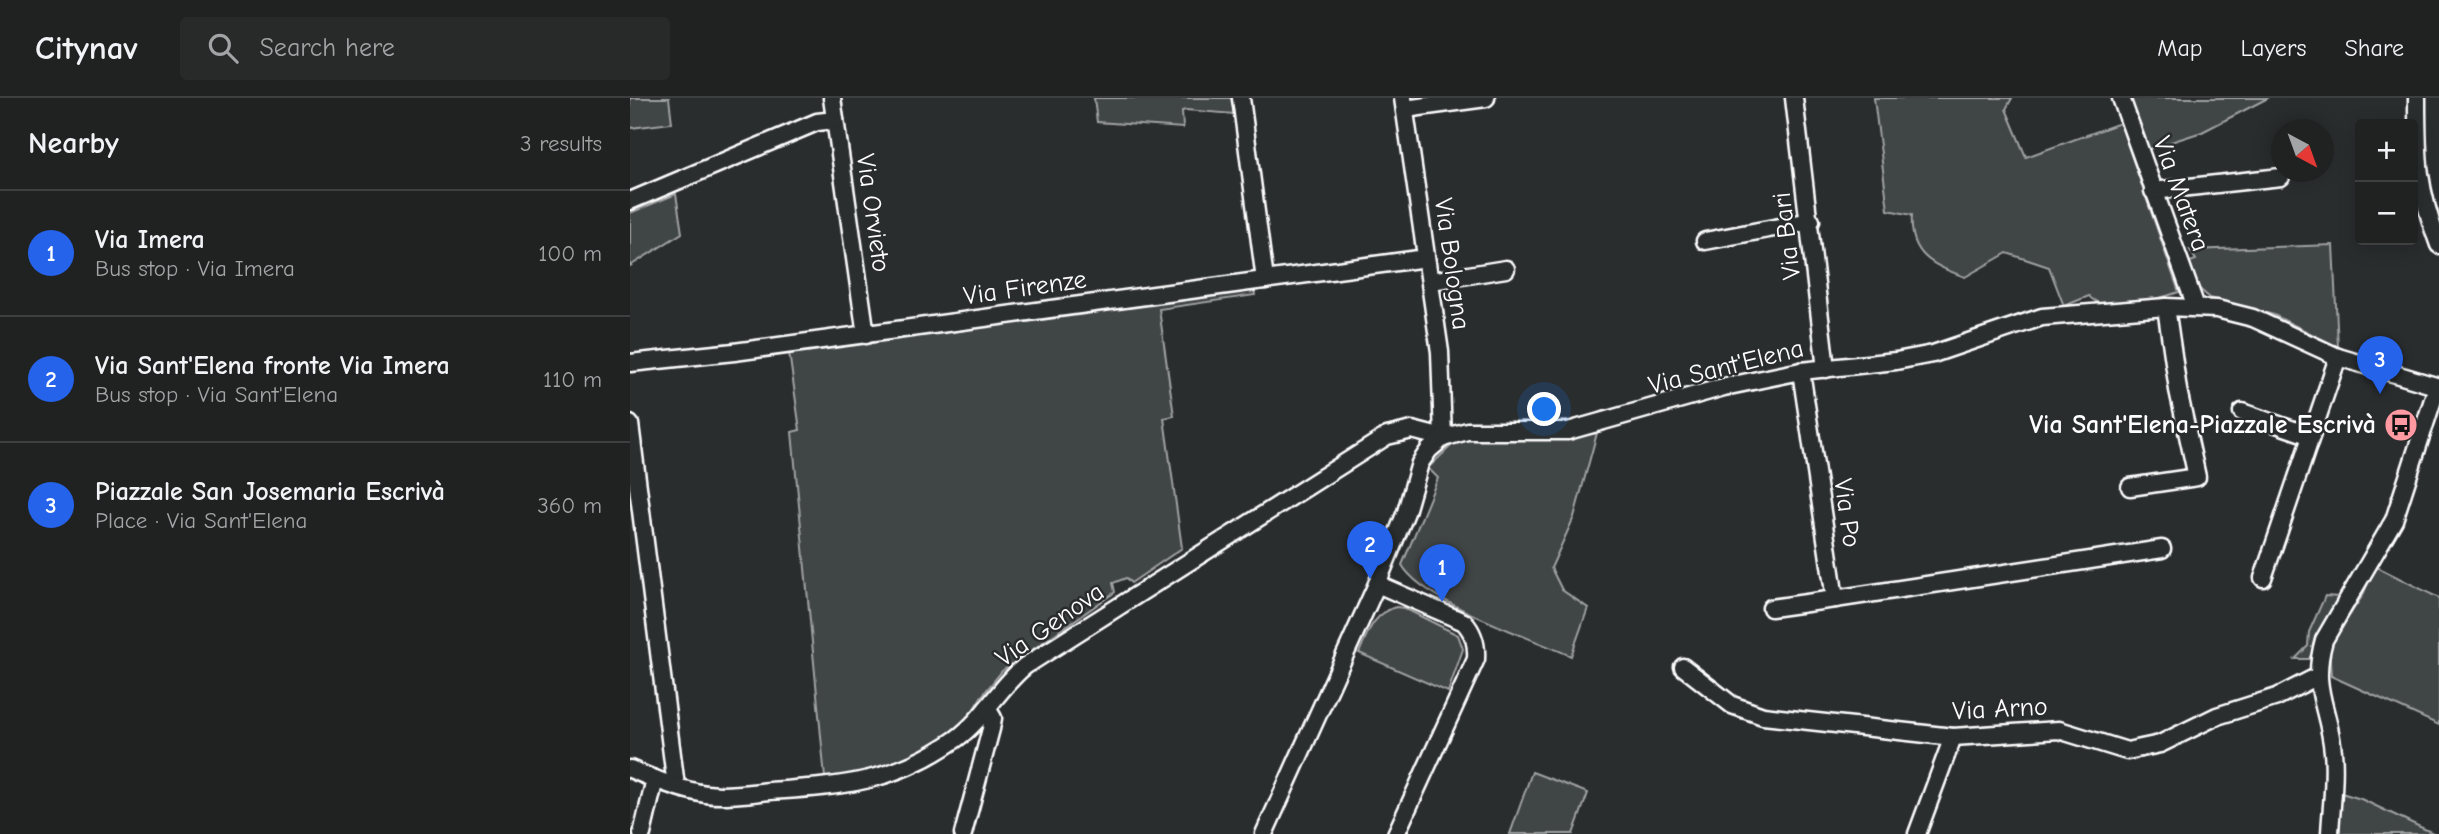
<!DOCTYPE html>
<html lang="en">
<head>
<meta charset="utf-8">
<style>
  :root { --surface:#202222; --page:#282a2a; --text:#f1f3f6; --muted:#a2a4a5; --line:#3d3f40; --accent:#2563eb }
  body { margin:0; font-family:"Comic Neue",sans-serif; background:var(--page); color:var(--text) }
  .controls { position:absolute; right:21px; top:21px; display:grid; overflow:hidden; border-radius:7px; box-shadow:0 4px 18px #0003 }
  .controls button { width:63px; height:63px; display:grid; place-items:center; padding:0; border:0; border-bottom:2px solid var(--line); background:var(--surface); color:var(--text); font:35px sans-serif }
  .compass { position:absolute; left:1641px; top:21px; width:63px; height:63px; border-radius:50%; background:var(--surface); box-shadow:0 4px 18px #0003; rotate:139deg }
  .you { position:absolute; left:915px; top:312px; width:24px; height:24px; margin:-18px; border:5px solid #fff; border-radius:50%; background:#1a73e8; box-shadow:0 0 0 10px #1a73e833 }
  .badge { display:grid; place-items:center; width:46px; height:46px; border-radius:50%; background:var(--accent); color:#fff; font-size:23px; font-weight:700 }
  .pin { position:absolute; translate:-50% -58px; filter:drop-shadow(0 2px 4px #0008) }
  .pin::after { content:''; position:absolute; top:37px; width:24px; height:21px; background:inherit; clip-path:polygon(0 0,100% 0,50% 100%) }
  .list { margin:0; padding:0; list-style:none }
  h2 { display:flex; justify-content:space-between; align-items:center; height:91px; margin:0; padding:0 28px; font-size:30px }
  h2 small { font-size:23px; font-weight:400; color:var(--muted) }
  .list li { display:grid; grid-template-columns:46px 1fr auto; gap:21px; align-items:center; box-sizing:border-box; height:126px; padding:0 28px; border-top:2px solid var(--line) }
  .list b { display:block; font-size:26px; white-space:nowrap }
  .list p { margin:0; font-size:23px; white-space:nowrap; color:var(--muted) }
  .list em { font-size:23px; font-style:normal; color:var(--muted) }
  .icon { flex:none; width:38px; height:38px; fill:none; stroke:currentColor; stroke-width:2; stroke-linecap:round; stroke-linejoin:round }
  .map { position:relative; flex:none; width:1809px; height:736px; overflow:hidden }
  header { display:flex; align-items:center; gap:42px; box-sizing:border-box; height:98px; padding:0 35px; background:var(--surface); border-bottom:2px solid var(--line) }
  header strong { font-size:33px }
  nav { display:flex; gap:38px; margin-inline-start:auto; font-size:24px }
  .search { width:490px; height:63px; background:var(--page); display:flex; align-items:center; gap:18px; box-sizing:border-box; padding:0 24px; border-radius:7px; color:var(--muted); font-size:26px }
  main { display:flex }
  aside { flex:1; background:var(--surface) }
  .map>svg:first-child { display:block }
</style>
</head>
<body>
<header>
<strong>Citynav</strong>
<div class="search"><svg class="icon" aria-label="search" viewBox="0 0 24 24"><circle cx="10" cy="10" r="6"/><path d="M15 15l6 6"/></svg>Search here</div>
<nav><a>Map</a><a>Layers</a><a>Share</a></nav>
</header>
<main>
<aside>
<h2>Nearby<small>3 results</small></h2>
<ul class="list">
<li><span class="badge">1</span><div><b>Via Imera</b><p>Bus stop · Via Imera</p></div><em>100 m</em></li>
<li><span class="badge">2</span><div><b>Via Sant'Elena fronte Via Imera</b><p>Bus stop · Via Sant'Elena</p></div><em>110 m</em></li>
<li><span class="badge">3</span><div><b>Piazzale San Josemaria Escrivà</b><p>Place · Via Sant'Elena</p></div><em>360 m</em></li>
</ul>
</aside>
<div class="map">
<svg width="1809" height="736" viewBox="0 0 1809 736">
  <rect width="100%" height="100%" fill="#2a2d2e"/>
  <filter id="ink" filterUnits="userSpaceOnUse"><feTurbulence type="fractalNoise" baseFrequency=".0143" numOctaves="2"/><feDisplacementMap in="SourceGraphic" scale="14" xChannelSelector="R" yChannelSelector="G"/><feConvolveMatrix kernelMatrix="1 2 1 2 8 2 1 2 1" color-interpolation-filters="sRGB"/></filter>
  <g filter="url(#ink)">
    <g fill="#414445" stroke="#a0a2a2" stroke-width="2">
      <path d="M 0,0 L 39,0 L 42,25 L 0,30 Z"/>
      <path d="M 464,0 L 601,0 L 604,16 L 556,12 L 552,13 L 553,30 L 467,24 Z"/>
      <path d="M 1244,0 L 1382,0 L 1376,11 L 1396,59 L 1490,25 L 1549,194 C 1529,201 1473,216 1459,198 L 1434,208 L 1419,169 L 1377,155 L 1335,179 C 1302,167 1279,157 1282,117 L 1258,112 Z"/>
      <path d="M 1498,0 L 1638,0 L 1572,34 L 1516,52 Z"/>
      <path d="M 46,96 L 52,135 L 0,168 L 0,115 Z"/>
      <path d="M 1703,147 L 1708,249 L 1644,217 L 1580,200 L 1565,187 L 1557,165 L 1566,162 L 1560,152 Z"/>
      <path d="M 624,191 L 625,197 L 529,211 L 544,318 L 534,320 L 552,450 L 501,485 L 496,480 L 483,485 L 485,494 L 372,573 L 351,599 L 335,625 L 315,641 L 257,670 L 227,678 L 195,680 L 162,334 L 170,332 L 159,254 Z"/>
      <path d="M 967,335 L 944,419 L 921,470 L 932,492 L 958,510 L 941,558 C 899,539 793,504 772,467 L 808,380 L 798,370 L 823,346 L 836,341 L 942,340 Z"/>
      <path d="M 1745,468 L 1809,500 L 1809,627 L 1701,578 L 1699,548 L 1733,497 Z"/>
      <path d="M 1695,498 L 1708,499 L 1679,561 L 1665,561 L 1678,548 L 1679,534 Z"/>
      <path d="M 766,509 L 774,510 L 828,537 L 833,551 L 818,594 L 729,555 C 738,534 743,516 766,509 Z"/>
      <path d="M 902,674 L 958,695 L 943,736 L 880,736 Z"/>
      <path d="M 1708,694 L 1731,701 L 1805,736 L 1706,736 Z"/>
    </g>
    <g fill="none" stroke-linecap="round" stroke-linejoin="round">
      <defs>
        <g id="minor">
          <path d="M 202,0 L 236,237"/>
          <path d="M 611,0 L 635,182"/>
          <path d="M 1164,0 L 1196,271"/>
          <path d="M 1491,0 L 1566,209"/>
          <path d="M 1787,0 C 1787,61 1787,89 1809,147"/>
          <path d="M 775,11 L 856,0"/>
          <path d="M 1523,93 L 1651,79"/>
          <path d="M 0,103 L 187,24 L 205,22"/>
          <path d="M 1075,143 L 1181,123"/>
          <path d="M 801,183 L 876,171"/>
          <path d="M 0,265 L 104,254 L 796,160"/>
          <path d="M 1612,314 L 1681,338"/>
          <path d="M 0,326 L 46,688"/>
          <path d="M 1500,389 L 1567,379 L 1548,292 L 1536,209"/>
          <path d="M 1633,480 L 1708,259"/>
          <path d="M 747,486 L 834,524 C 844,535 847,546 846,561 L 766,736"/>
          <path d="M 1205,501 L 1532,451"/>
          <path d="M 1141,510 L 1205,501 L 1171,273"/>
          <path d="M 1053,569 L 1102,607 L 1133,618 L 1323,639 L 1429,632 L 1497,653 L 1530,646 L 1587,618 L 1647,599 L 1686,579"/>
          <path d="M 0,671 C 24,681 50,692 76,696 C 96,699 119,695 140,693 C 213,688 263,685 326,641 C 354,621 369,589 395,568 L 757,338 L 782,332 L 813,340 L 810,254 L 773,0"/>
          <path d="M 12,736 L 25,681"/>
          <path d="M 333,736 L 361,631 L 363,620 L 357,610"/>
          <path d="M 634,736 L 747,486 L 776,414 L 790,365 L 799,352 L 813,340 L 837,333 L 938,333 L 1094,289 L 1171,273 L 1266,263 L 1303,256 L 1412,219 L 1536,209 L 1587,211 L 1623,220 L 1708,259 L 1809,289"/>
          <path d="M 1287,736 L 1323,639"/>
          <path d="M 1700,736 C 1701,710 1706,680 1703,654 C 1699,608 1680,592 1694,542 L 1764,422 L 1807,289"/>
        </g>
      </defs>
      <use href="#minor" stroke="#fff" stroke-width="21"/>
      <use href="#minor" stroke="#2a2d2e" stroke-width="16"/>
    </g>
  </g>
  <defs>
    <symbol id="bus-disc" viewBox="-11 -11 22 22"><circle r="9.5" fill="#ff9aa2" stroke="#2a2d2e"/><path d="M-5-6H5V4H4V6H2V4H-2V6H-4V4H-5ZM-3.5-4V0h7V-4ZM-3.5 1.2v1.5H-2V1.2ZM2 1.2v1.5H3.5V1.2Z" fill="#111"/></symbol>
  </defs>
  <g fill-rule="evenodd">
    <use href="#bus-disc" x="1752" y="308" width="38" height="38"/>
  </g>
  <g text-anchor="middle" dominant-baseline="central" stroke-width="5" stroke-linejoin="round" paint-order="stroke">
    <g font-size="26" fill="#fff" stroke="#2a2d2e">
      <text transform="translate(1551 96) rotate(70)">Via Matera</text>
      <text transform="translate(243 115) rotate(82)">Via Orvieto</text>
      <text transform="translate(1157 138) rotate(-97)">Via Bari</text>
      <text transform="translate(822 166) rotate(82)">Via Bologna</text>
      <text transform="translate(395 190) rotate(-8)">Via Firenze</text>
      <text transform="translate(1096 269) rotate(-14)">Via Sant'Elena</text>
      <text transform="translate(1217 415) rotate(82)">Via Po</text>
      <text transform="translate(420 527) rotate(-35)">Via Genova</text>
      <text transform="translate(1370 611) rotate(-3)">Via Arno</text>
    </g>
    <g font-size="26" font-weight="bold" fill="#fff" stroke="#2a2d2e" text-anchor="end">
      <text x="1746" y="327">Via Sant'Elena-Piazzale Escrivà</text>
    </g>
  </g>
</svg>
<div class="controls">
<button>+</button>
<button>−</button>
</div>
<svg class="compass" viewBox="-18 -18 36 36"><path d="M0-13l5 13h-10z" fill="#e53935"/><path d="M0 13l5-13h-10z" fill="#a2a4a5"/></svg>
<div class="you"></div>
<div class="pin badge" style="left:812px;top:504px">1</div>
<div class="pin badge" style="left:740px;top:481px">2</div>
<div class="pin badge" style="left:1750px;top:296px">3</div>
</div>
</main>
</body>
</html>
